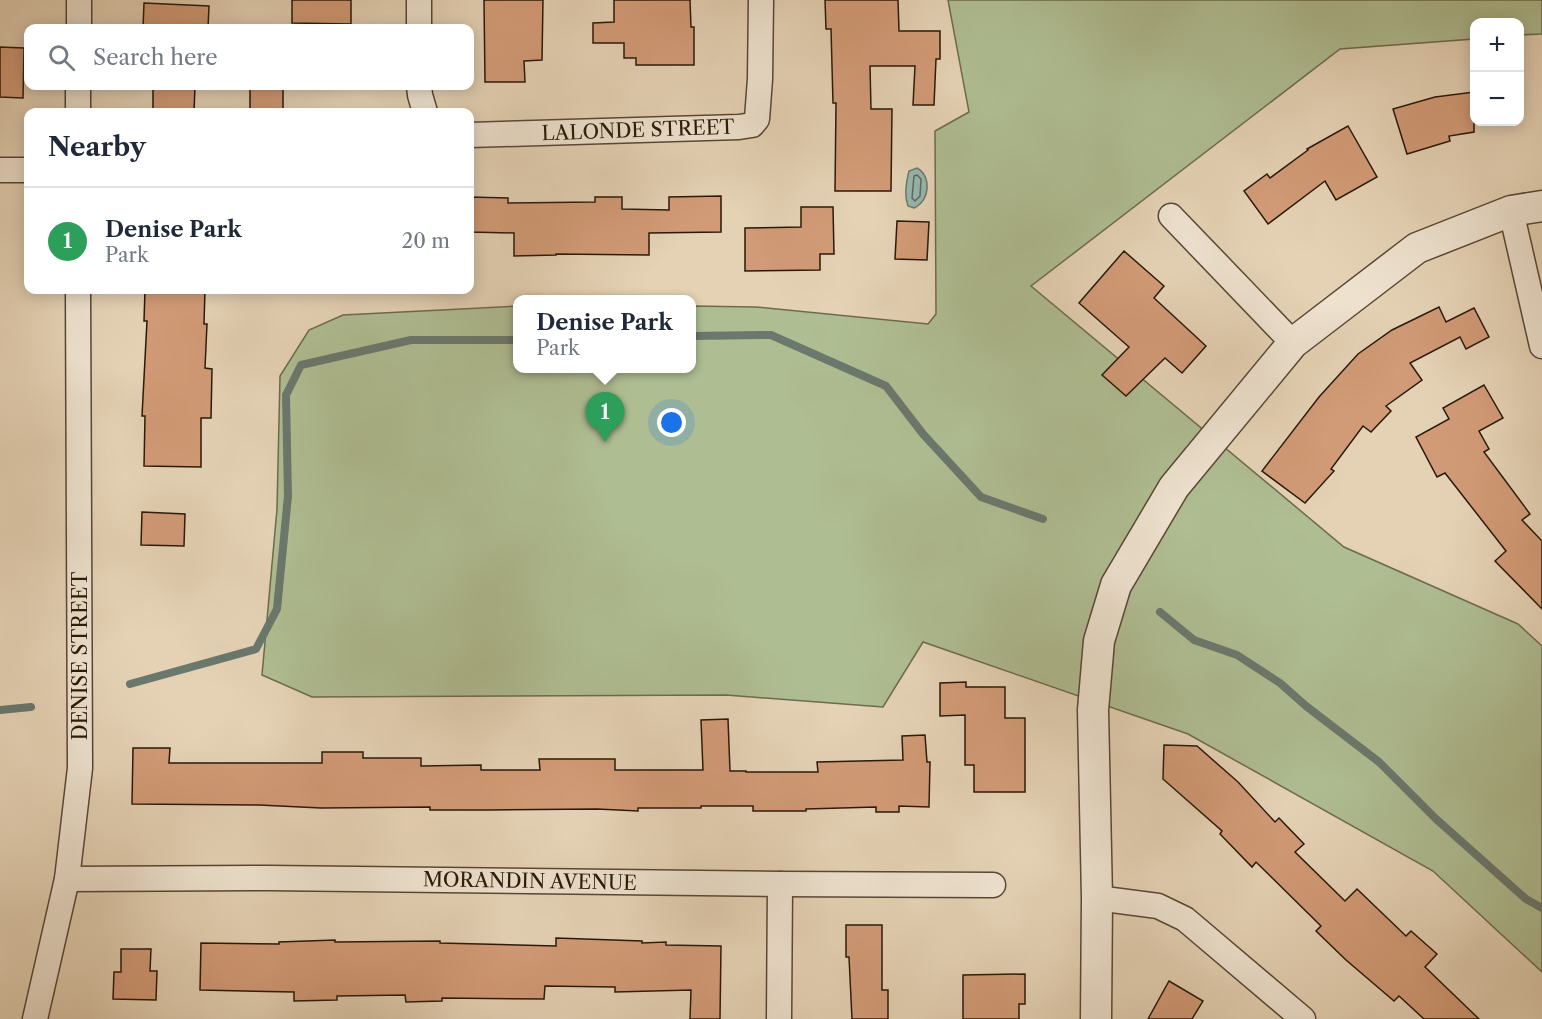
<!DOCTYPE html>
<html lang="en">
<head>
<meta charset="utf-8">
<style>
  :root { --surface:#fff; --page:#f6f6f7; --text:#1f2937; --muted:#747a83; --line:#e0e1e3; --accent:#111827 }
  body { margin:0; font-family:"Libre Caslon Text",serif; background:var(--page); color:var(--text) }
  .controls { position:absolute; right:18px; top:18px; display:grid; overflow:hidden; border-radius:12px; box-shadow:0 3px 15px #0003 }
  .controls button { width:54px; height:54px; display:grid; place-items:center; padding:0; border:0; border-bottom:2px solid var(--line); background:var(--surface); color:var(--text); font:30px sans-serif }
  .you { position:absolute; left:672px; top:423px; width:21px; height:21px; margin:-15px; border:4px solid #fff; border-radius:50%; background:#1a73e8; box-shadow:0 0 0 9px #1a73e833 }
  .badge { display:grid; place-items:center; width:39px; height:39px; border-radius:50%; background:var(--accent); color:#fff; font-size:20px; font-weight:700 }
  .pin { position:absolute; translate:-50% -50px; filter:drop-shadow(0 2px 3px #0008) }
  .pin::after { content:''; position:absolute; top:32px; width:21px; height:18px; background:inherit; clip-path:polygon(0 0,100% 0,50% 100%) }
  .popup { position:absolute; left:513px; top:295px; width:183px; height:78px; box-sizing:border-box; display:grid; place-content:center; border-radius:12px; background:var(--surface); filter:drop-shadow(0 2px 4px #0005); font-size:20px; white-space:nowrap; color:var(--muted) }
  .popup b { font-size:22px; color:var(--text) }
  .popup::after { content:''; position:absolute; left:50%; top:100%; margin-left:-12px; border:12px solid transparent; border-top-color:var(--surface) }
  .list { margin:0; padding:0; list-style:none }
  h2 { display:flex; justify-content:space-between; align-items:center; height:78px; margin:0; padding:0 24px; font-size:26px }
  h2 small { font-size:20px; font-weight:400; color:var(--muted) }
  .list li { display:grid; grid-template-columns:39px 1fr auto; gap:18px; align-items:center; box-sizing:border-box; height:108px; padding:0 24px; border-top:2px solid var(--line) }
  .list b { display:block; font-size:22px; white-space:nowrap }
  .list p { margin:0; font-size:20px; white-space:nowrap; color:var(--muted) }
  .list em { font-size:20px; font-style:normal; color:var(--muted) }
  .icon { flex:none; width:33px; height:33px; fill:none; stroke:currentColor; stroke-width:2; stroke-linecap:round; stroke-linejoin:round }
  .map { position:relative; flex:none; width:1542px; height:1019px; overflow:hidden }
  .search { position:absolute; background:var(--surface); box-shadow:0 3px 15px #0003; left:24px; top:24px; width:450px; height:66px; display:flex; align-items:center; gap:15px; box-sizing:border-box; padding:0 21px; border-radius:12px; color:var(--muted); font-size:22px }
  .panel { position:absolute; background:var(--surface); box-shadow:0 3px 15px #0003; left:24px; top:108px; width:450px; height:186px; border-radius:12px }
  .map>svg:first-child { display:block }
</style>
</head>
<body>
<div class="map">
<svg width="1542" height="1019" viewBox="0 0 1542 1019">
  <rect width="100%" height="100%" fill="#e5d2b5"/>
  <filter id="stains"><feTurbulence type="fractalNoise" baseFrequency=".00333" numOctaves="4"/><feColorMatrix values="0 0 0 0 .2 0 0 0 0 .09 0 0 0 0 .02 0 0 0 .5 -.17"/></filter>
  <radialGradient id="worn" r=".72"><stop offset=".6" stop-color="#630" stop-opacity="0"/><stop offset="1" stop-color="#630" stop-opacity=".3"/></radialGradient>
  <path fill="#afbd92" stroke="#6c6b4e" stroke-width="1.5" d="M 948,0 L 1542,0 L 1542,34 L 1520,35 L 1520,22 L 1474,22 L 1474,39 L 1340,49 L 1031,286 L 1344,547 L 1518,624 L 1542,646 L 1542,972 L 1433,871 L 1188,734 L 923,642 L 883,707 L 726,695 L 312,697 L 262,675 L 277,509 L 280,376 L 309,330 L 343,315 L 518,306 L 518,368 L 692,368 L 692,306 L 756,307 L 928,324 L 936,314 L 935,131 L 969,112 Z"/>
  <path fill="#96b7af" stroke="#6a786d" stroke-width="1.5" d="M 917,168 C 932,176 930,201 914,208 L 908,206 C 904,195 906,182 909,171 Z"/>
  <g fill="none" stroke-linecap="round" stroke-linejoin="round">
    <path stroke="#60685c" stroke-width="1.5" d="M 917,175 L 921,179 L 920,196 L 915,201 L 912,198 L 914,176 Z"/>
    <g stroke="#6a786d" stroke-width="8">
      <path d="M 692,336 L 771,335 L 886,386 L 923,434 L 981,497 L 1043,519"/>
      <path d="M 1160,612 L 1194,640 L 1237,655 L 1280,683 L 1306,706 L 1379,762 L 1435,818 L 1526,899 L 1542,908"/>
      <path d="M 130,684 L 256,649 L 277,609 L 288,496 L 286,395 L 301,365 L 411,340 L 518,340"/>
      <path d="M 0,710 L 31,707"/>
    </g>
  </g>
  <g fill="#d29b77" stroke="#291909" stroke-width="1.5">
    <path d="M 292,0 L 351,0 L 351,24 L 292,23 Z"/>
    <path d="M 484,0 L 543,0 L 542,60 L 524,61 L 525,82 L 485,82 Z"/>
    <path d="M 614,0 L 690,0 L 691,27 L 694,27 L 694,65 L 636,65 L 636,58 L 624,58 L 624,43 L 593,43 L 593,23 L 614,22 Z"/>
    <path d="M 825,0 L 898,0 L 899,31 L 940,31 L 940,59 L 936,59 L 934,105 L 913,105 L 915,66 L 870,66 L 871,109 L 892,109 L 891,191 L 835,191 L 836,103 L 833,103 L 831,29 L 826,29 Z"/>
    <path d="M 144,3 L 209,6 L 208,28 L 143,28 Z"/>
    <path d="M 0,47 L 24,48 L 23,98 L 0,97 Z"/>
    <path d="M 153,86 L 195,86 L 194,112 L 153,112 Z"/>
    <rect x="250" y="86" width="33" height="25"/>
    <path d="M 1474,92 L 1474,132 L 1449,136 L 1450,141 L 1407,154 L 1393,109 L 1435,97 Z"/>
    <path d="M 1348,126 L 1377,177 L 1336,200 L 1325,181 L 1268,224 L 1244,191 L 1267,174 L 1270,178 L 1308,150 L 1307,149 Z"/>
    <path d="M 721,196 L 721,232 L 649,233 L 649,255 L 556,254 L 556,255 L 514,256 L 514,233 L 470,232 L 470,197 L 508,198 L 508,203 L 595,202 L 595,197 L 622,197 L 622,209 L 669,210 L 669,197 Z"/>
    <path d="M 801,207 L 833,207 L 834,254 L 820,254 L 820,270 L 745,271 L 745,228 L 801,227 Z"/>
    <path d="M 897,221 L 929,222 L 927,260 L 895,259 Z"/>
    <path d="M 1124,251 L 1164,286 L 1154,298 L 1206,346 L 1182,373 L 1165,358 L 1126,396 L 1102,375 L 1129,347 L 1079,303 Z"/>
    <path d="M 145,290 L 205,290 L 204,324 L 207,324 L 205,368 L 212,369 L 211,418 L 201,418 L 201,467 L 144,466 L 145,416 L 142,416 L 147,321 L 144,321 Z"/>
    <path d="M 1439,307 L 1446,322 L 1474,308 L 1489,337 L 1466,349 L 1460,337 L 1410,363 L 1422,380 L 1386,406 L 1391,411 L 1371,432 L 1363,426 L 1331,469 L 1334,471 L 1305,503 L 1262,471 L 1319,397 L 1358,354 L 1392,330 Z"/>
    <path d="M 1484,385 L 1503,418 L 1479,431 L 1489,449 L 1484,452 L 1530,514 L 1522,520 L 1542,541 L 1542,609 L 1495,561 L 1506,551 L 1445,473 L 1437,477 L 1416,437 L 1449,419 L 1443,408 Z"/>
    <path d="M 142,512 L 185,514 L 184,546 L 141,545 Z"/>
    <path d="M 966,682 L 966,687 L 1005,687 L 1005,718 L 1025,718 L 1025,792 L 974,792 L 974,765 L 965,765 L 965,715 L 940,716 L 940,683 Z"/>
    <path d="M 728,719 L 730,771 L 746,771 L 746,772 L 818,772 L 817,762 L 903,760 L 902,736 L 925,735 L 927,762 L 930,762 L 929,807 L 899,806 L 899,812 L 876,812 L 876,807 L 806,809 L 806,811 L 753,811 L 753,806 L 701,806 L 701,808 L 638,808 L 638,811 L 597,809 L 491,810 L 430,810 L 430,807 L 321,808 L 259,805 L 132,804 L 133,748 L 170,748 L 169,763 L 322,763 L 322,752 L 363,752 L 363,758 L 421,758 L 421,766 L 481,765 L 481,770 L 540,770 L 539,759 L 615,759 L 615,770 L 703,770 L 701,720 Z"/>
    <path d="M 1164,745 L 1197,746 L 1238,782 L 1275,822 L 1279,818 L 1304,844 L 1295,852 L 1345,901 L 1357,889 L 1406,936 L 1411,931 L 1437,954 L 1425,967 L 1479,1019 L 1424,1019 L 1399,996 L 1394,1001 L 1346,960 L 1316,931 L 1321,926 L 1256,862 L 1252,867 L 1220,834 L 1222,831 L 1163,779 Z"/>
    <path d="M 846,925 L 882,925 L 882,990 L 888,990 L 888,1019 L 852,1019 L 849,957 L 846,957 Z"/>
    <path d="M 556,938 L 642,941 L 642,943 L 666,942 L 666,945 L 721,946 L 720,1019 L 690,1019 L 691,990 L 615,992 L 615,987 L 545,986 L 544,999 L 442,998 L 442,1001 L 406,1002 L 405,995 L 337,996 L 337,1000 L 294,1001 L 294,992 L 200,990 L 201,943 L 279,944 L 279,942 L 335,940 L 335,942 L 440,941 L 440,943 L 556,946 Z"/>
    <path d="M 121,949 L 151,949 L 150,971 L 157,971 L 156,1000 L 113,999 L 114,972 L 121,972 Z"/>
    <path d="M 1025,974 L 1025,1004 L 1019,1004 L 1019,1019 L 963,1019 L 963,975 Z"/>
    <path d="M 1169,981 L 1203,1001 L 1192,1019 L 1148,1019 Z"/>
  </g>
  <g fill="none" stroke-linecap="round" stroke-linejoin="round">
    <defs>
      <g id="minor">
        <path d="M 419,0 L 419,28"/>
        <path d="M 79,28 L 79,0"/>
        <path d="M 419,86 L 420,95 L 425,112"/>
        <path d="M 78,112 L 78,86"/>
        <path d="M 470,135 L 739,127 L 752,125 L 757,119 L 760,79 L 761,0"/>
        <path d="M 0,170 L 28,170"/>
        <path d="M 1511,211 L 1542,346"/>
        <path d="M 1171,216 L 1293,343"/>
        <path d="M 67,879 L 268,878 L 780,884 L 993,885"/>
        <path d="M 1097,898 L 1158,906 L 1185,919 L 1303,1019"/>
        <path d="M 35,1019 L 67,879 L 80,768 L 78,290"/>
        <path d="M 779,1019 L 780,884"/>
      </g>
      <path id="tertiary" d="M 1096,1019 L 1097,898 L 1093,710 L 1099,641 L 1116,585 L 1174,487 L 1293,343 L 1417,248 L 1511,211 L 1542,206"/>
    </defs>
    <use href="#minor" stroke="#584734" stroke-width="27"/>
    <use href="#tertiary" stroke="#584734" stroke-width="33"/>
    <use href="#minor" stroke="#eee2cf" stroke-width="24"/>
    <use href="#tertiary" stroke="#eee2cf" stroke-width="30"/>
  </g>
  <g text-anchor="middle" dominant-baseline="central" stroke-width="5" stroke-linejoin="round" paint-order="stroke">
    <g font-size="20" fill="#291909" stroke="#eee2cf">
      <text transform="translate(638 130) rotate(-2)">LALONDE STREET</text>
      <text transform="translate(80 656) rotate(-90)">DENISE STREET</text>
      <text transform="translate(530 881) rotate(1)">MORANDIN AVENUE</text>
    </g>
  </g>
  <rect width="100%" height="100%" filter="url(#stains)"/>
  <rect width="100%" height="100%" fill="url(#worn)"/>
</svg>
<div class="controls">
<button>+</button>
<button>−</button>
</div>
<div class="you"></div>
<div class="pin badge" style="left:605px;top:442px;background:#2e9e5b">1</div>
<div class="popup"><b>Denise Park</b>Park</div>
<div class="search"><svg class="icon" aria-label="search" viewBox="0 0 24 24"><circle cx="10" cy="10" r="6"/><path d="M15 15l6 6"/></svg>Search here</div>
<section class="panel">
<h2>Nearby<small></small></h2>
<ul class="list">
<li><span class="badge" style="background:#2e9e5b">1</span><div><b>Denise Park</b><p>Park</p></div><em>20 m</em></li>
</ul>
</section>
</div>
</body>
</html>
